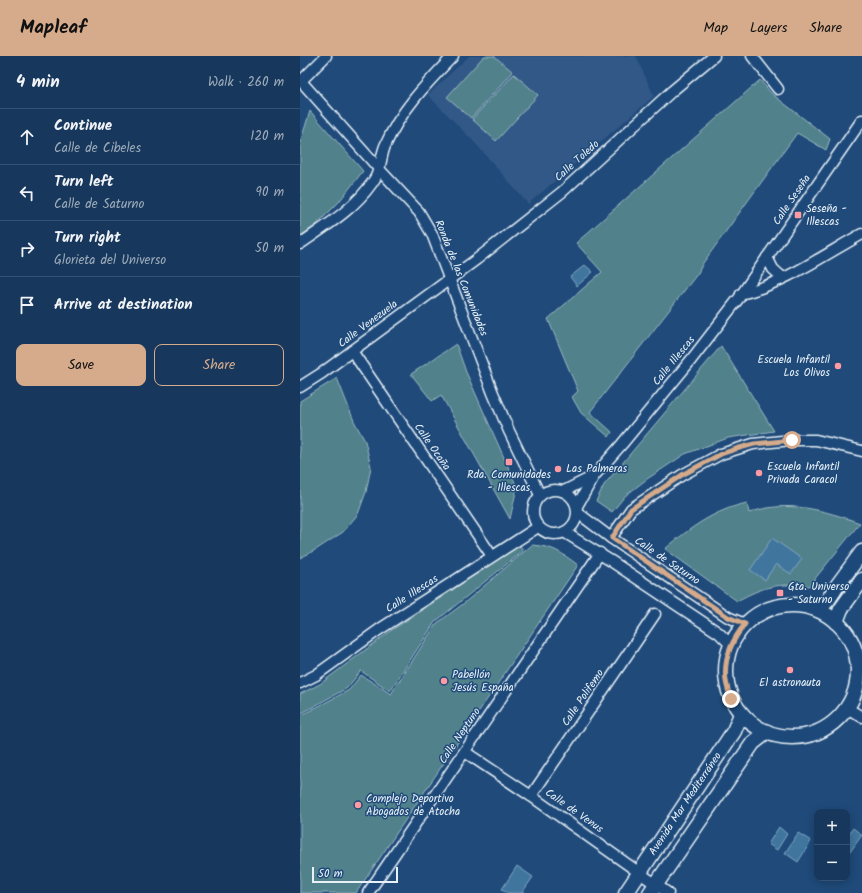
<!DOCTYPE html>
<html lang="en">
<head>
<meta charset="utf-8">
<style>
  :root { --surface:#17385c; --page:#203f62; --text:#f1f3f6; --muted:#9eacbb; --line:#365272; --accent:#d6ab8b }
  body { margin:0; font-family:Kalam,sans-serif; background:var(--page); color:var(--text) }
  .controls { position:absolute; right:12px; bottom:12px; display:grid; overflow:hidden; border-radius:8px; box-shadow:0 2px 10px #0003 }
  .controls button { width:36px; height:36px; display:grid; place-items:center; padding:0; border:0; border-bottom:1px solid var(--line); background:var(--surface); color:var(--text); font:20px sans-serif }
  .scale { position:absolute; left:12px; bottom:10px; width:86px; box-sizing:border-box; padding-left:4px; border:2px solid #e8f1f8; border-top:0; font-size:11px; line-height:14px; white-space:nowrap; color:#e8f1f8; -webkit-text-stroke:3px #1f4a7a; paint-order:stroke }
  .stop { position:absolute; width:12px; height:12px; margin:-9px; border:3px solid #d6ab8b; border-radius:50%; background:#fff }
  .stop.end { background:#d6ab8b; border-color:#fff; box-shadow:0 1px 4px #0008 }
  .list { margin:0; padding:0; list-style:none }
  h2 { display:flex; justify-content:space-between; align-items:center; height:52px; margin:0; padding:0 16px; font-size:17px }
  h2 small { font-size:13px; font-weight:400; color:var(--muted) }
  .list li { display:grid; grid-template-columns:26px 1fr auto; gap:12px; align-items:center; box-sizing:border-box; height:56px; padding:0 16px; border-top:1px solid var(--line) }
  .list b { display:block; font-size:15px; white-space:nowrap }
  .list p { margin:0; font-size:13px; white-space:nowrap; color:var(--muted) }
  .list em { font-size:13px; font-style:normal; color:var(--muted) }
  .actions { display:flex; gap:8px; padding:12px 16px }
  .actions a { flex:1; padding:9px 0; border:1px solid var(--accent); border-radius:8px; text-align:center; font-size:14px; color:var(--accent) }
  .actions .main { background:var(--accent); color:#111 }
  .icon { flex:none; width:22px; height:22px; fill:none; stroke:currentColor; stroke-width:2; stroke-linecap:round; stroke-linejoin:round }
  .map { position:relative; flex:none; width:562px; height:837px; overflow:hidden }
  header { display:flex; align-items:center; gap:24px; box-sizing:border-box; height:56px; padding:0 20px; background:var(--accent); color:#111 }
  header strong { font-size:19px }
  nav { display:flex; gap:22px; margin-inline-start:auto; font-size:14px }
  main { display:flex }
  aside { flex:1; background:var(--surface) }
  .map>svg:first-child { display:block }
</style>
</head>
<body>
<header>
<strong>Mapleaf</strong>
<nav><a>Map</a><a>Layers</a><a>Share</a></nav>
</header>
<main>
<aside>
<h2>4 min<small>Walk · 260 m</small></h2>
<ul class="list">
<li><svg class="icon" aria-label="ahead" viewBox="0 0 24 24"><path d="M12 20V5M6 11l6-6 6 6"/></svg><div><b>Continue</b><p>Calle de Cibeles</p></div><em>120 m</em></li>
<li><svg class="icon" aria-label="left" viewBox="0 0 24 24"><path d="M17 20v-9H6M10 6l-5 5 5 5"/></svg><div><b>Turn left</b><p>Calle de Saturno</p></div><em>90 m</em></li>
<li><svg class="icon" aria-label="right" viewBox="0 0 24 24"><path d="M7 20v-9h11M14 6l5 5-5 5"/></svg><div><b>Turn right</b><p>Glorieta del Universo</p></div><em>50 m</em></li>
<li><svg class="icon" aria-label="arrive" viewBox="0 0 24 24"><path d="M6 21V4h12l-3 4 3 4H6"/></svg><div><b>Arrive at destination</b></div></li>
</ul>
<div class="actions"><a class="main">Save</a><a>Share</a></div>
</aside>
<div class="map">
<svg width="562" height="837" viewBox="0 0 562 837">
  <rect width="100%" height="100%" fill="#1f4a7a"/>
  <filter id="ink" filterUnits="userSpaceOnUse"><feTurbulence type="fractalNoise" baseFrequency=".025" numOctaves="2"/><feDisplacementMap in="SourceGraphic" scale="8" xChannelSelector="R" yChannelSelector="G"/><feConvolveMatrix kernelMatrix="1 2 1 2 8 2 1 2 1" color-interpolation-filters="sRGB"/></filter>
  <g filter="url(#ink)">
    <path fill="#325887" d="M 169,0 L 336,0 L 354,40 L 228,148 L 176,88 L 128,39 Z"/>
    <g fill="#51818b" stroke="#9cb9c2">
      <path d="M 184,0 L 194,0 L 213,16 L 171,62 L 147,41 Z"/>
      <path d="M 214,18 L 238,39 L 196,85 L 172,63 Z"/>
      <path d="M 460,24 L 472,38 L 530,83 L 526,94 L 497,77 L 403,207 L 398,217 L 290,356 L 312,376 L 309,381 L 281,357 L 272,341 L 278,335 L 248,263 L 302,216 L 276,187 Z"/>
      <path d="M 10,55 L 63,115 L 38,147 L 15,170 L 0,180 L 0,87 Z"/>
      <path d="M 156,288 L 166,316 L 217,431 L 210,463 L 141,339 L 132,345 L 111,318 Z"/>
      <path d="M 421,290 L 474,375 L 428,382 L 385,398 L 347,423 L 325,440 L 312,456 L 296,445 L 304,429 Z"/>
      <path d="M 37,322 L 54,365 L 65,385 L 71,411 L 66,436 L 58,458 L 43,476 L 17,493 L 0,502 L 0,345 Z"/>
      <path d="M 447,447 L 449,457 C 486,443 524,454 560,467 L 509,530 C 478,527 464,530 437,545 L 365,493 C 390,472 414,454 447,447 Z"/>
      <path d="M 220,489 L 223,495 L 135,566 L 90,635 L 61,615 L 47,632 L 0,658 L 0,638 L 20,628 L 92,574 Z"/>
      <path d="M 232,489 C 255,491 260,496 278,509 L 56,837 L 0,837 L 0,660 L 49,634 L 61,619 L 91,638 L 136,568 L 163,548 Z"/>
    </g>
    <g fill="#41769e" stroke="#84a7c2">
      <path d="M 285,209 L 293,216 L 277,230 L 270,221 Z"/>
      <path d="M 472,482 L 502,503 L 491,518 L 476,508 L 465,524 L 450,514 Z"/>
      <path d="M 479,771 L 487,778 L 477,794 L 468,788 Z"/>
      <path d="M 553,772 L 562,779 L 550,796 L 547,793 L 547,780 Z"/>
      <path d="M 498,777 L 511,785 L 498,806 L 485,797 Z"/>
      <path d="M 217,810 L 233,821 L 222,837 L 208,837 L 202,833 Z"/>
    </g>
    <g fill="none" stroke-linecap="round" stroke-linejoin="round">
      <defs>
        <g id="street">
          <path d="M 452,0 L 478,33"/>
          <path d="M 0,24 L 80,114 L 119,156 L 132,178 L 193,337 L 209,375 L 240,439"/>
          <path d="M 1,25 L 26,0"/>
          <path d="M 0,188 C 27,169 53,154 72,127 C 81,116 80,103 85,90 C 100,55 127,27 153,0"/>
          <path d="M 467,201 L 473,213 L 483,222"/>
          <path d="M 441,238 C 483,228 524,199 562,178"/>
          <path d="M 52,295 L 192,500"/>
          <path d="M 0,331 L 22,317 L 177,203 L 262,136 L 372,35 L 414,0"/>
          <circle cx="255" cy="456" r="22"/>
          <path d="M 264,435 L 294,420"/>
          <path d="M 277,450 L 294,420 L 322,388 L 391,304 L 439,242 L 562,64"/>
          <path d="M 278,457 L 311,482 L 428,561 L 445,568"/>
          <path d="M 264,476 L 311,505 L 419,577 L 431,589"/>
          <path d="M 311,482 L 331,453 L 382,419 L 421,398 L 453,388 L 492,384 L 516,384 L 562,395"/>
          <path d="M 0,627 L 16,619 L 80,573 L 238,471"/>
          <path d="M 547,652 L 562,661"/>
          <path d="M 165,696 L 231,740 L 368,837"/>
          <path d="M 231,740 L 355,558"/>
          <path d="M 68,837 L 300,497"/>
        </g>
        <g id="secondary">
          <circle cx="492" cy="615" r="66"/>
          <path d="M 518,554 L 528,544 L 537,530 L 562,496"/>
          <path d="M 536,566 L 541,553 L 562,524"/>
          <path id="s1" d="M 326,837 L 434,675 L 441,658"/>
          <path d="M 350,837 L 453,687 L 467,676"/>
        </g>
      </defs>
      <use href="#street" stroke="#e8f1f8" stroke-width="13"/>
      <use href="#secondary" stroke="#e8f1f8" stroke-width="17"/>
      <use href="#street" stroke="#1f4a7a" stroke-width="10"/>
      <use href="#secondary" stroke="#1f4a7a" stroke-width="14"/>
    </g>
  </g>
  <g fill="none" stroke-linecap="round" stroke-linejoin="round" filter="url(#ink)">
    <path stroke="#d6ab8b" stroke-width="5" d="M 431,643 C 429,637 427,631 426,625 C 423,603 432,584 445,568 L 428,561 L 312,482 L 331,453 L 382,419 L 421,398 L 436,393 L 454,388 L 492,384"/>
  </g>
  <g fill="#ff9aa2" stroke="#1f4a7a" stroke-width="1.5">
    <rect x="494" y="155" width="8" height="8" rx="2"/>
    <circle cx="538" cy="310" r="4"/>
    <rect x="205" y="402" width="8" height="8" rx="2"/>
    <circle cx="258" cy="413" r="4"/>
    <circle cx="459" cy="417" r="4"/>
    <rect x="476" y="533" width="8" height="8" rx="2"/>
    <circle cx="490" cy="614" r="4"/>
    <circle cx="144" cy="625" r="4"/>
    <circle cx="58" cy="749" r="4"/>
  </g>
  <g text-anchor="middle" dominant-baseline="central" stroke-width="3" stroke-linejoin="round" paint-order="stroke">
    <g font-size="11" fill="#e8f1f8" stroke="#1f4a7a">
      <text transform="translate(277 105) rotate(-42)">Calle Toledo</text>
      <text transform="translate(492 144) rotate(-56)">Calle Seseña</text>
      <text transform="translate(161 222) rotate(68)">Ronda de las Comunidades</text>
      <text transform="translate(68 268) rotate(-37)">Calle Venezuela</text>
      <text transform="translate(374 305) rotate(-51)">Calle Illescas</text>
      <text transform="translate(132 391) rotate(55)">Calle Ocaña</text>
      <text transform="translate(367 505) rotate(34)">Calle de Saturno</text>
      <text transform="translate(112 538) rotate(-33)">Calle Illescas</text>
      <text transform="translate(283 642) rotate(-56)">Calle Polifemo</text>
      <text transform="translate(160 680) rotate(-56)">Calle Neptuno</text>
      <text stroke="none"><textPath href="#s1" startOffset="107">Avenida Mar Mediterráneo</textPath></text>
      <text transform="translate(274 755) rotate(35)">Calle de Venus</text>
    </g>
    <g font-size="11" fill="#e8f1f8" stroke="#1f4a7a" text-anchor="start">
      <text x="506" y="153">Seseña -<tspan x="506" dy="13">Illescas</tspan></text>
      <text x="530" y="304" text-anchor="end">Escuela Infantil<tspan x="530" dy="13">Los Olivos</tspan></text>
      <text x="467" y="411">Escuela Infantil<tspan x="467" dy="13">Privada Caracol</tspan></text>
      <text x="266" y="413">Las Palmeras</text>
      <text x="209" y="419" text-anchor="middle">Rda. Comunidades<tspan x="209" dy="13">- Illescas</tspan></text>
      <text x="488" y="531">Gta. Universo<tspan x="488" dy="13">- Saturno</tspan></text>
      <text x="152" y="619">Pabellón<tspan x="152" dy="13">Jesús España</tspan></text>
      <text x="490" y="627" text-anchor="middle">El astronauta</text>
      <text x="66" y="743">Complejo Deportivo<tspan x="66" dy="13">Abogados de Atocha</tspan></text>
    </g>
  </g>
</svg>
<div class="controls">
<button>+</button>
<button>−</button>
</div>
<div class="scale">50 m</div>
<div class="stop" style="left:492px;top:384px"></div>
<div class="stop end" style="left:431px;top:643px"></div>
</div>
</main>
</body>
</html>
